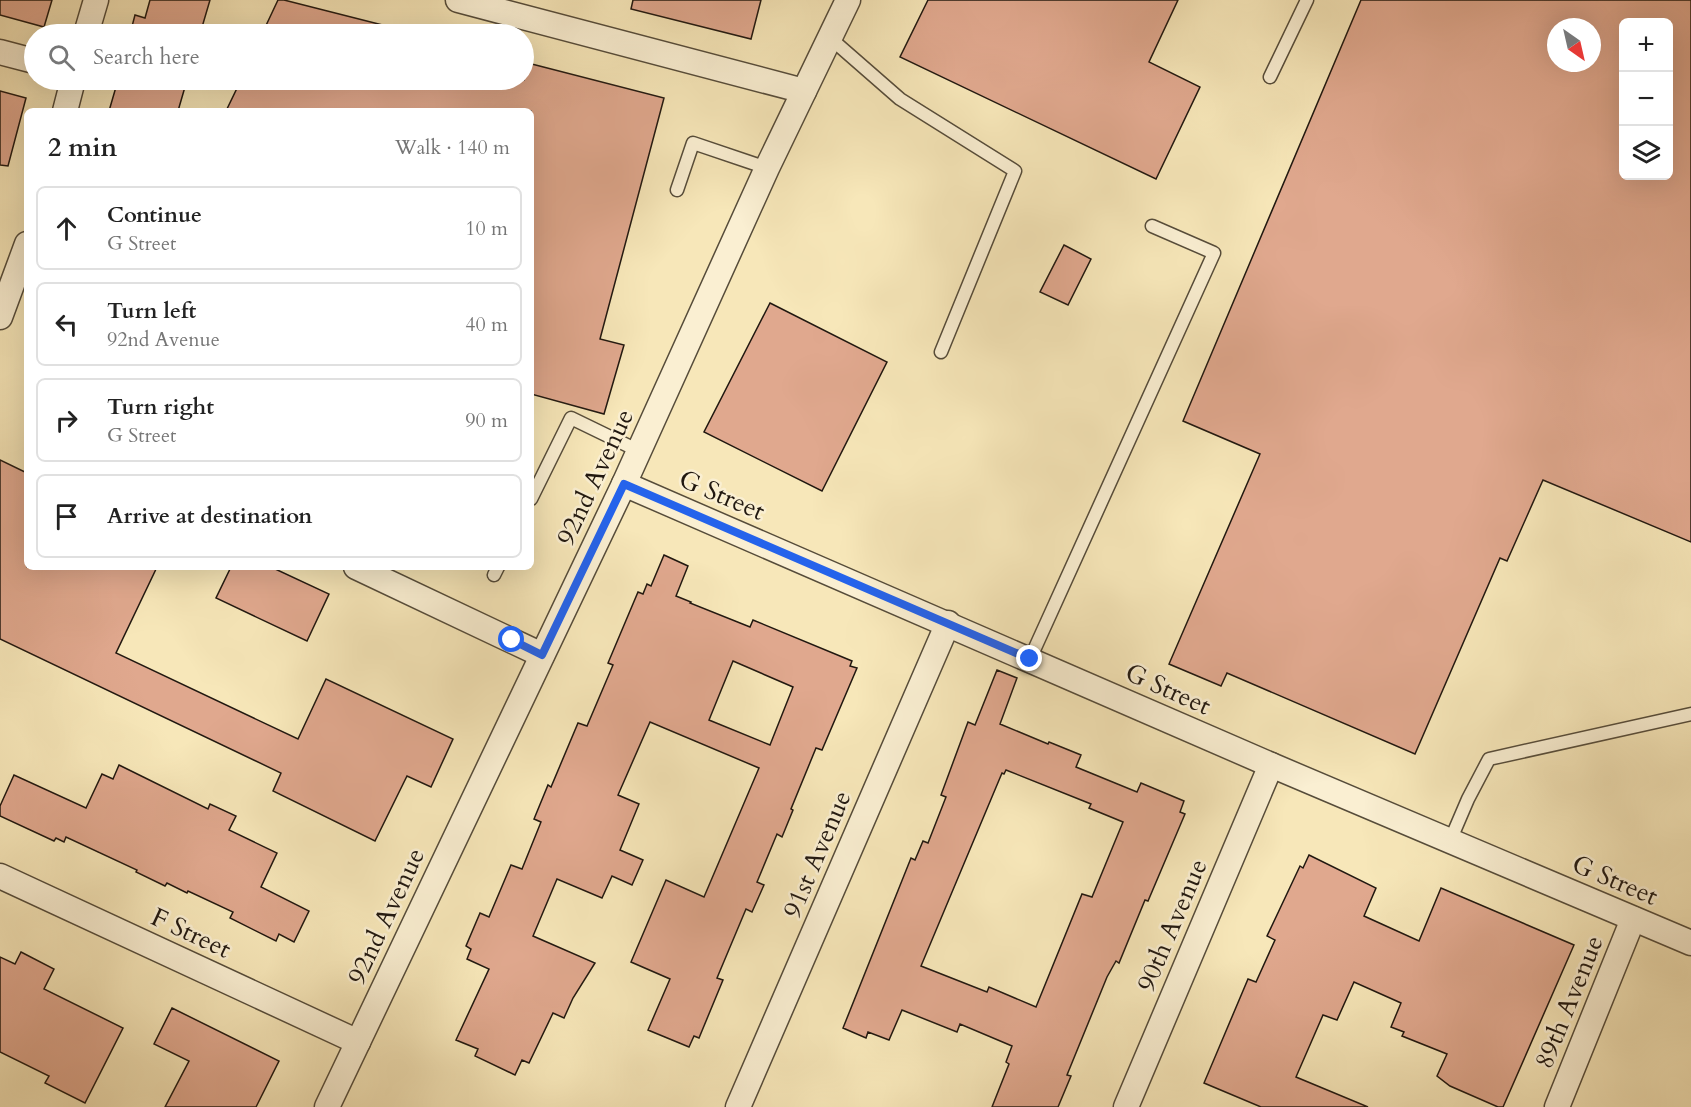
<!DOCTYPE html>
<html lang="en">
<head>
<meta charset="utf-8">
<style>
  :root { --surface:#fff; --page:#f6f6f6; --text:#222; --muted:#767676; --line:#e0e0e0 }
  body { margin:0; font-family:Cardo,serif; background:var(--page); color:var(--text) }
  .controls { position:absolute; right:18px; top:18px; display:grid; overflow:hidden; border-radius:9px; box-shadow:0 6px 24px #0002 }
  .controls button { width:54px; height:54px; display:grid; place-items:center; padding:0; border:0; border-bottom:2px solid var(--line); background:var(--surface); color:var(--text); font:30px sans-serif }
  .compass { position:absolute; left:1547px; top:18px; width:54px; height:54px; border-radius:50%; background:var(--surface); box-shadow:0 6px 24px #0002; rotate:146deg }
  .stop { position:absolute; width:18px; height:18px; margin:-14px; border:4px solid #2563eb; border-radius:50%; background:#fff }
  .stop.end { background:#2563eb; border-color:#fff; box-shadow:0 2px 6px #0008 }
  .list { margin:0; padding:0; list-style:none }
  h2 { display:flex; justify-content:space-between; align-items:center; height:78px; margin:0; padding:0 24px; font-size:26px }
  h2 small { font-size:20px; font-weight:400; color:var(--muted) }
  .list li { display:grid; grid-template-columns:39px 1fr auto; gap:18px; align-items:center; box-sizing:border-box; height:84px; margin:0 12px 12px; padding:0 12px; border:2px solid var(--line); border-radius:9px }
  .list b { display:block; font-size:22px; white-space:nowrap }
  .list p { margin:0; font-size:20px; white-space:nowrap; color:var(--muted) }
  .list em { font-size:20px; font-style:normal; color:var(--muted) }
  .icon { flex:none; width:33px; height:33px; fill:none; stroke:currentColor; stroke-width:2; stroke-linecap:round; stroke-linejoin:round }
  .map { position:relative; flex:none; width:1691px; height:1107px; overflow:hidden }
  .search { position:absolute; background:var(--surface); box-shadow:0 6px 24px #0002; left:24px; top:24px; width:510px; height:66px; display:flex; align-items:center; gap:15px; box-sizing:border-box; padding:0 21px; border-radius:33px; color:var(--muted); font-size:22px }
  .panel { position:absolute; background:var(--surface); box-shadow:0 6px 24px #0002; left:24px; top:108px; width:510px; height:462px; border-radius:9px }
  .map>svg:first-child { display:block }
</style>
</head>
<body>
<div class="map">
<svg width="1691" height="1107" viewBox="0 0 1691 1107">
  <rect width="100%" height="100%" fill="#f7e7b9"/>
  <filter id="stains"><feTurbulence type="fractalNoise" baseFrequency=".00333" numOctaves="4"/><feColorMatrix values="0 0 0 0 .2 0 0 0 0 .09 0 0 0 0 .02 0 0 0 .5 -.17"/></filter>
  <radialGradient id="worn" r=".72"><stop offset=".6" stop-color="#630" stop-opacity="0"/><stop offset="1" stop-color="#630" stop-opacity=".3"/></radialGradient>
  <g fill="#e0a88e" stroke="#211810" stroke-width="1.5" fill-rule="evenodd">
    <path d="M 0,0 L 52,0 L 44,27 L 0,15 Z"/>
    <path d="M 150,0 L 210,0 L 200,34 L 130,34 L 135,15 L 145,18 Z"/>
    <path d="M 278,0 L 284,0 L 418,34 L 262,34 Z"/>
    <path d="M 633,0 L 761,0 L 751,39 L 631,9 Z"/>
    <path d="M 928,0 L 1178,0 L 1149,62 L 1200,87 L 1156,179 L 900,57 Z"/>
    <path d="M 1361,0 L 1691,0 L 1691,542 L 1543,480 L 1507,561 L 1500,558 L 1415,754 L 1227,673 L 1221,686 L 1169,664 L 1260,454 L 1183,421 ZM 1623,22 L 1668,22 L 1668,176 L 1623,176 ZM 1556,27 L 1592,27 L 1592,63 L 1556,63 Z"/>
    <path d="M 524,62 L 664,98 L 600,339 L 624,345 L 604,414 L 531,394 L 531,111 L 226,111 L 241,80 L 524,80 Z"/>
    <path d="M 118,80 L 187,80 L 178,111 L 109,111 Z"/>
    <path d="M 0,91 L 26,98 L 8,166 L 0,165 Z"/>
    <path d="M 1064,245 L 1091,259 L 1068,305 L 1040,292 Z"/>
    <path d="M 770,303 L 887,362 L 822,491 L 704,432 Z"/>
    <path d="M 0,460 L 27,473 L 27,567 L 157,567 L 116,653 L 298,739 L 326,679 L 453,739 L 431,787 L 407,776 L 375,841 L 273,791 L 281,773 L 0,639 Z"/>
    <path d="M 664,555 L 688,566 L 676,596 L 691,602 L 690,603 L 750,627 L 753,620 L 852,661 L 850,666 L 857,668 L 822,750 L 816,748 L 791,809 L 793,810 L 782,837 L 777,834 L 757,882 L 764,885 L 752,912 L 746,909 L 717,978 L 723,980 L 699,1038 L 694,1036 L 689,1047 L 648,1030 L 670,979 L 631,962 L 666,880 L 704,897 L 759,768 L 650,722 L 618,795 L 639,804 L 620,850 L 643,860 L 632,885 L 612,876 L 602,898 L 557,879 L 533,936 L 595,963 L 573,998 L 564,1018 L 553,1013 L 529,1063 L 522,1060 L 515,1075 L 475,1056 L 478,1049 L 456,1040 L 489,969 L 467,959 L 471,949 L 466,946 L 480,913 L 489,917 L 511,865 L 522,869 L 541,822 L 534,819 L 548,785 L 551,787 L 578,723 L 587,726 L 613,665 L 608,663 L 638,592 L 643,594 L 647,584 L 651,586 ZM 733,661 L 793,687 L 770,745 L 709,720 Z"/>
    <path d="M 231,567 L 271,567 L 329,594 L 307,641 L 216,598 Z"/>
    <path d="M 997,670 L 1017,678 L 1000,724 L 1048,744 L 1049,742 L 1081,755 L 1076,767 L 1137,792 L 1141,783 L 1184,801 L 1180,812 L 1185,814 L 1148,901 L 1145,900 L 1119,963 L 1116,961 L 1107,977 L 1067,1075 L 1071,1076 L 1058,1107 L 992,1107 L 1009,1064 L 1006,1062 L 1012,1046 L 960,1024 L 957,1032 L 902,1010 L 889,1040 L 868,1032 L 866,1038 L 843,1028 L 911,858 L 915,860 L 923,841 L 928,843 L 946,797 L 941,795 L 968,722 L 975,725 ZM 1006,770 L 1091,804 L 1089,808 L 1123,822 L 1092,897 L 1082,894 L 1036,1007 L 989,987 L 987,992 L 921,966 L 1002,773 L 1004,774 Z"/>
    <path d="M 119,765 L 208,809 L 210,804 L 236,816 L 229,830 L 277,853 L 261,887 L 309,911 L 294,942 L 279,934 L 276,941 L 230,918 L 233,912 L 188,891 L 187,893 L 167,883 L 165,886 L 136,872 L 137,870 L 66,837 L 64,842 L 56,838 L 54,841 L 0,816 L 0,806 L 14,775 L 86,808 L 102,774 L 113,779 Z"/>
    <path d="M 1309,855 L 1376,888 L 1364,916 L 1419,941 L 1441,888 L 1574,945 L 1503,1107 L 1498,1107 L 1450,1086 L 1437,1076 L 1447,1054 L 1402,1036 L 1404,1032 L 1391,1027 L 1401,1003 L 1354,982 L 1337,1020 L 1323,1015 L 1296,1077 L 1368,1107 L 1261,1107 L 1204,1083 L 1248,979 L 1256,982 L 1275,940 L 1267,936 L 1300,866 L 1303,868 Z"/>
    <path d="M 21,952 L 54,969 L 44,989 L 123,1028 L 85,1103 L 45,1083 L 49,1076 L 0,1052 L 0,957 L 15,964 Z"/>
    <path d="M 172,1008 L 279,1061 L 256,1107 L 165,1107 L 189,1061 L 154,1044 Z"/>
  </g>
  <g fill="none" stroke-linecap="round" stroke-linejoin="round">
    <defs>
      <g id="service">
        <path d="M 829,37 L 900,99 L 1015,171 L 941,352"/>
        <path d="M 1270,77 L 1307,0"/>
        <path d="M 677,190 L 693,143 L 767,168"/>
        <path d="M 531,499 L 571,418 L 639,451"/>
        <path d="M 494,575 L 498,567"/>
        <path d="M 1030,659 L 1214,253 L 1152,226"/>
        <path d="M 1450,841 L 1468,799 L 1489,759 L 1691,714"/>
      </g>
      <g id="minor">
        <path d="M 458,0 L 804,91"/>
        <path d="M 86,34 L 96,0"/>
        <path d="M 0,52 L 34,61"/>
        <path d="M 65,111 L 73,80"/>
        <path d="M 0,317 L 27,244"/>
        <path d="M 624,484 L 1271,765 L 1691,943"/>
        <path d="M 356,567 L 542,655"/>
        <path d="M 0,876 L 358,1042"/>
        <path d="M 327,1107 L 624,484 L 767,168 L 848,0"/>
        <path d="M 738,1107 L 948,623"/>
        <path d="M 1126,1107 L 1271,765"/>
        <path d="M 1557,1107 L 1633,919"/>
      </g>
    </defs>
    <use href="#service" stroke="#564c3a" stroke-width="15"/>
    <use href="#minor" stroke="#564c3a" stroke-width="27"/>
    <use href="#service" stroke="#faefd2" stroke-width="12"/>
    <use href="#minor" stroke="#faefd2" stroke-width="24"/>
  </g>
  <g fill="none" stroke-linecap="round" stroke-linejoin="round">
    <path stroke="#2563eb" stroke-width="8" d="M 512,640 L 542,655 L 624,484 L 1030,659"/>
  </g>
  <g text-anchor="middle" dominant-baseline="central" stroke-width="5" stroke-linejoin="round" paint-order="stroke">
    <g font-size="26" fill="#211810" stroke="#faefd2">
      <text transform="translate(595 477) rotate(-65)">92nd Avenue</text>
      <text transform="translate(722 495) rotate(23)">G Street</text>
      <text transform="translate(1168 689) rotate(24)">G Street</text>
      <text transform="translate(817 854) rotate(-67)">91st Avenue</text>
      <text transform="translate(1615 880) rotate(23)">G Street</text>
      <text transform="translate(386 916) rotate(-65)">92nd Avenue</text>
      <text transform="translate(1172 925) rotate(-67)">90th Avenue</text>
      <text transform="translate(191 933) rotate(25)">F Street</text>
      <text transform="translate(1569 1002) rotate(-68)">89th Avenue</text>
    </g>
  </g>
  <rect width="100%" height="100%" filter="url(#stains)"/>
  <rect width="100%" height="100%" fill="url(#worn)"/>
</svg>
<div class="controls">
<button>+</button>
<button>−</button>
<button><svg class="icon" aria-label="layers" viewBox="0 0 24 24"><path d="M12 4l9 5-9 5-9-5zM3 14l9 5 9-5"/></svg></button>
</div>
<svg class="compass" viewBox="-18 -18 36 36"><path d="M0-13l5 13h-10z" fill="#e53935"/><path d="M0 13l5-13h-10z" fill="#767676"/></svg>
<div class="stop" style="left:512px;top:640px"></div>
<div class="stop end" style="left:1030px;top:659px"></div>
<div class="search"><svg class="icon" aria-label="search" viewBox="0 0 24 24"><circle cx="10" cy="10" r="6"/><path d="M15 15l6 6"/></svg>Search here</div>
<section class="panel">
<h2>2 min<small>Walk · 140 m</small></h2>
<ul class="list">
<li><svg class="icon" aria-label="ahead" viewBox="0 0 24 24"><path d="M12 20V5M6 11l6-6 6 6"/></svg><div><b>Continue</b><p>G Street</p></div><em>10 m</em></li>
<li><svg class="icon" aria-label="left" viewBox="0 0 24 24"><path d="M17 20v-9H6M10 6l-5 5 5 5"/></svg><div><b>Turn left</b><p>92nd Avenue</p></div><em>40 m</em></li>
<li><svg class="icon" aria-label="right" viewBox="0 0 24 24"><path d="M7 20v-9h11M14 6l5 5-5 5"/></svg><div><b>Turn right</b><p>G Street</p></div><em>90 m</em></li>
<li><svg class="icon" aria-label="arrive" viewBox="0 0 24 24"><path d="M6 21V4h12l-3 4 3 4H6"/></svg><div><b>Arrive at destination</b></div></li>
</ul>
</section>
</div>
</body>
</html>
